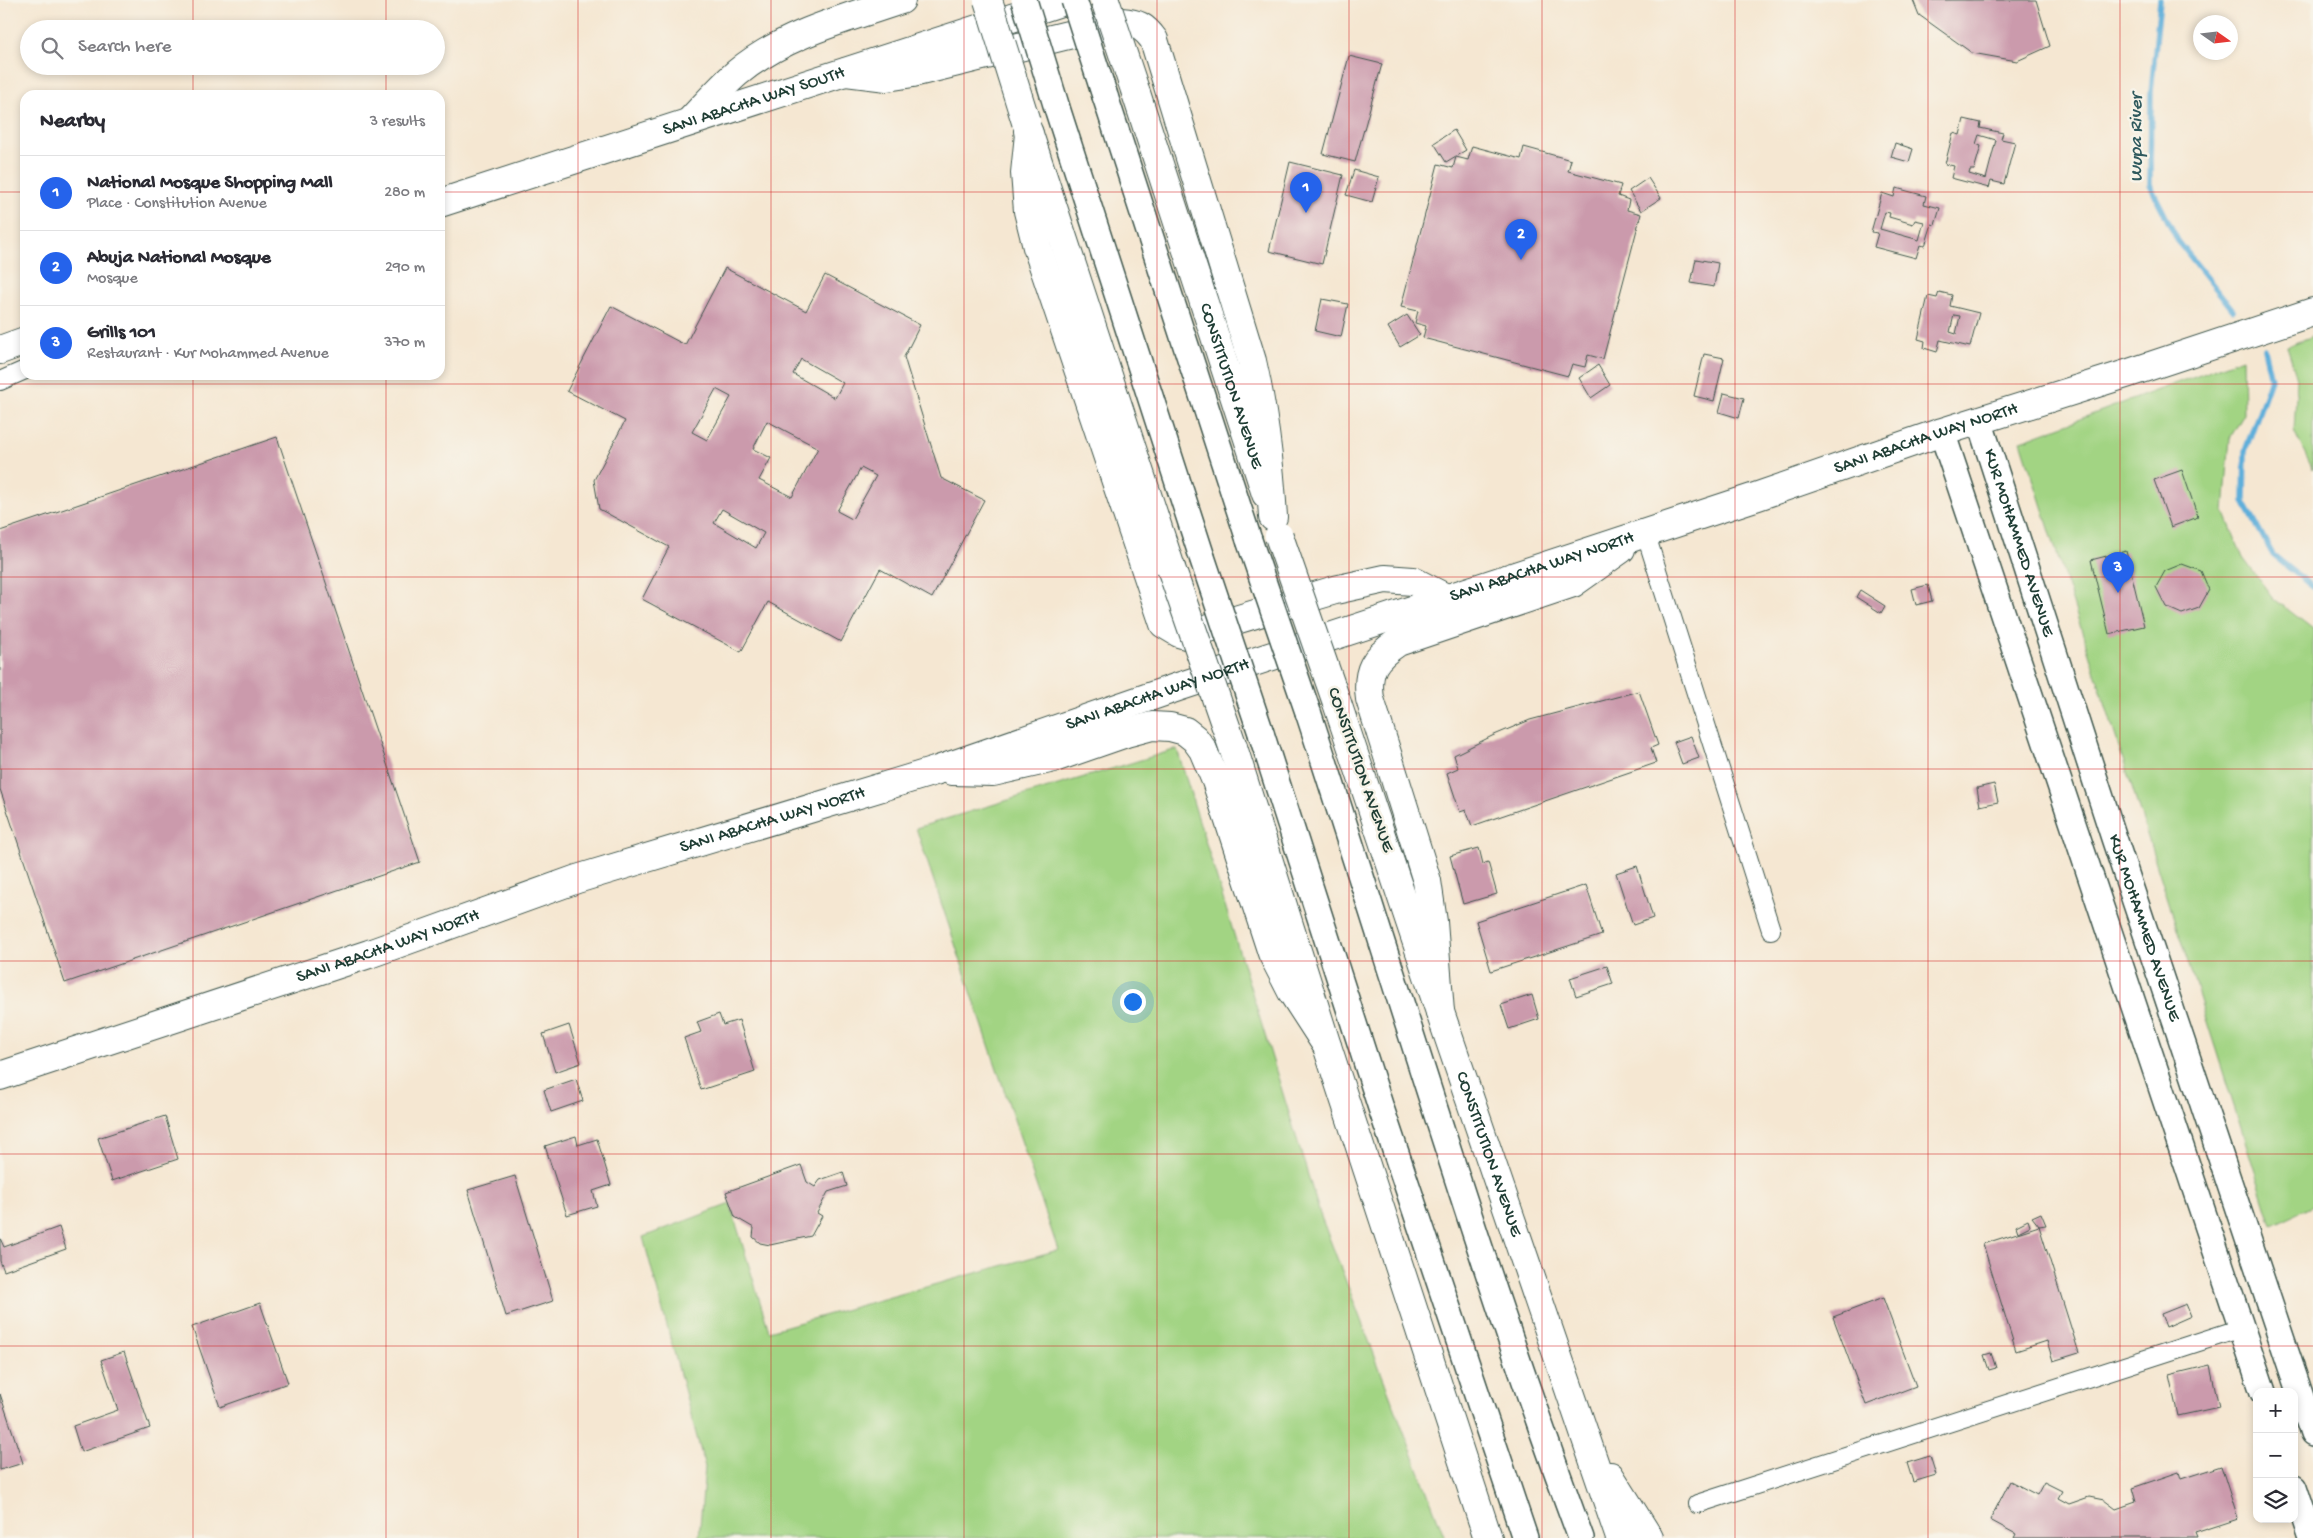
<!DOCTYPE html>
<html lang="en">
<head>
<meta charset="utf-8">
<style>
  :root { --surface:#fff; --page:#f2f2f3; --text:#2b2b33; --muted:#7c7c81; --line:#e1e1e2; --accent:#2563eb }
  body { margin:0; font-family:"Gochi Hand",sans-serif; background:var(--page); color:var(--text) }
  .controls { position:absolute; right:15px; bottom:15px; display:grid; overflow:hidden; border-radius:10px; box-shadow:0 2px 8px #0003 }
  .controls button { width:45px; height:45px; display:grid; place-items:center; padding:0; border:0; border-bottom:1px solid var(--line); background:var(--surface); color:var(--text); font:25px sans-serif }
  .compass { position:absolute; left:2193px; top:15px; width:45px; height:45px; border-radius:50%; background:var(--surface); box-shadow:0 2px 8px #0003; rotate:104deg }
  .you { position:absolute; left:1132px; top:1001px; width:18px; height:18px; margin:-12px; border:4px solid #fff; border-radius:50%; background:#1a73e8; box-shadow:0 0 0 8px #1a73e833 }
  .badge { display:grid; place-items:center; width:32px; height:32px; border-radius:50%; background:var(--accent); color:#fff; font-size:16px; font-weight:700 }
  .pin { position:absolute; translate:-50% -41px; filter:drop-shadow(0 1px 2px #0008) }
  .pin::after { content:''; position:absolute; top:26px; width:18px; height:15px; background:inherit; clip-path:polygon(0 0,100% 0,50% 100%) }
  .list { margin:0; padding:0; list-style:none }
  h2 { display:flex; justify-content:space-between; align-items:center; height:65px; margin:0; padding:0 20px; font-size:21px }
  h2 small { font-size:16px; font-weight:400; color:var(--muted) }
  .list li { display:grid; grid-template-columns:32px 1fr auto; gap:15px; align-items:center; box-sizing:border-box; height:75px; padding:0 20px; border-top:1px solid var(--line) }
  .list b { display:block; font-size:19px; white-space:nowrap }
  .list p { margin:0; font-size:16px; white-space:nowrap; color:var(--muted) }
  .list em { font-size:16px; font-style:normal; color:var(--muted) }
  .icon { flex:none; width:28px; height:28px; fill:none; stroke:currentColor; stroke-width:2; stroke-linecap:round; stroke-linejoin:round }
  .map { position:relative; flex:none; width:2313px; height:1538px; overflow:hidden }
  .search { position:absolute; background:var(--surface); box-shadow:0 2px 8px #0003; left:20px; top:20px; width:425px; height:55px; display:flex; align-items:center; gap:12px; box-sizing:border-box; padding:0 18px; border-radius:28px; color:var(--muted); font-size:19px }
  .panel { position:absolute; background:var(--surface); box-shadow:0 2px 8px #0003; left:20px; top:90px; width:425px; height:290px; border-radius:15px }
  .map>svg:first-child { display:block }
</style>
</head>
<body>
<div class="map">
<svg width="2313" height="1538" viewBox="0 0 2313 1538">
  <rect width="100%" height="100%" fill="#f7f3e8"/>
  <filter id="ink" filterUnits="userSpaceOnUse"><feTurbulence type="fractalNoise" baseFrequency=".02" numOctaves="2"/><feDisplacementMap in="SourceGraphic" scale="10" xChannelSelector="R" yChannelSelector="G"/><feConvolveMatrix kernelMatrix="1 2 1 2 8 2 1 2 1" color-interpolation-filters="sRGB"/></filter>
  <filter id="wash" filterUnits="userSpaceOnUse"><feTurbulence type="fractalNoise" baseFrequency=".0096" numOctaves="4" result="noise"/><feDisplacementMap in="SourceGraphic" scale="20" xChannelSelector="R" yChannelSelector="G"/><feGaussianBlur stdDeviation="1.12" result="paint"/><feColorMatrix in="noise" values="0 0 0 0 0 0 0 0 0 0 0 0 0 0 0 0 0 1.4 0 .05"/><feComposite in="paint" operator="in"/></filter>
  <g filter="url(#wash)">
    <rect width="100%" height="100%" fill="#f5e7d2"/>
    <g fill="#a2d483" stroke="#60885c">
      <path d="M 2313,336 L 2313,470 L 2294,431 L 2297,378 L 2287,346 Z"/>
      <path d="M 2243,358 L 2244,414 L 2230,438 L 2224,511 L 2243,558 L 2273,598 L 2313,629 L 2313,1206 L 2272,1225 L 2021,441 Z"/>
      <path d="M 1177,749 L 1320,1214 L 1445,1538 L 699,1538 L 705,1467 L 643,1237 L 730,1204 L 769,1331 L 1058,1250 L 916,828 Z"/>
    </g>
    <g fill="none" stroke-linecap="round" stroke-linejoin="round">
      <g stroke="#5fafda" stroke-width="5.5">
        <path d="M 2160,0 L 2151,92 L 2150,185 L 2178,241 L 2233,310"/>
        <path d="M 2264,349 L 2271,379 L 2245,451 L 2244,502 L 2273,555 L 2313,587"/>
      </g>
    </g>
    <g id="blocks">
      <g fill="#cb9aac" fill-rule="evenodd">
        <path d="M 1913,0 L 2036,0 L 2050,46 L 2017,61 L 1972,53 L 1919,15 Z"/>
        <path d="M 1349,56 L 1382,64 L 1355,162 L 1323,154 Z"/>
        <path d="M 1964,119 L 1981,123 L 1980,128 L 2003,133 L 2001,139 L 2015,142 L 2004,184 L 1991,181 L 1989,188 L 1951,178 L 1954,166 L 1945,164 L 1953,133 L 1960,135 ZM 1979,135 L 1996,140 L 1986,179 L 1969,174 L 1970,170 L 1974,170 L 1981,146 L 1976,144 Z"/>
        <path d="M 1454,130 L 1466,150 L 1446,162 L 1434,143 Z"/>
        <path d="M 1895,143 L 1913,149 L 1909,162 L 1891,157 Z"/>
        <path d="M 1472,146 L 1521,159 L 1524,147 L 1571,160 L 1568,171 L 1621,185 L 1618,196 L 1629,200 L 1627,210 L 1641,214 L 1603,359 L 1588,355 L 1585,367 L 1572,364 L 1568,376 L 1423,338 L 1426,326 L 1415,323 L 1418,311 L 1401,307 L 1438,164 L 1453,168 L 1456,157 L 1468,160 Z"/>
        <path d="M 1290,162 L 1343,175 L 1322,264 L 1269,251 Z"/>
        <path d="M 1354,170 L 1379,177 L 1372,202 L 1346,195 Z"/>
        <path d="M 1648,178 L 1661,198 L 1641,211 L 1629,191 Z"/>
        <path d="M 1896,188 L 1926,196 L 1924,204 L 1940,208 L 1935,225 L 1932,224 L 1925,246 L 1920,245 L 1916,258 L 1874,247 L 1878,233 L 1871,232 L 1882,193 L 1894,197 ZM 1885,212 L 1890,213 L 1889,217 L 1913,224 L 1915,220 L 1924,222 L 1919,240 L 1880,229 Z"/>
        <path d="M 1696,259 L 1718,263 L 1714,287 L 1691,283 Z"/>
        <path d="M 725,268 L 806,311 L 825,275 L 920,325 L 904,357 L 941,478 L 984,500 L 932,598 L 880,569 L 841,642 L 768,602 L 741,652 L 642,599 L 669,547 L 599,509 L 594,480 L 625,421 L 567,391 L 611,306 L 685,345 ZM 801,359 L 843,383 L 835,398 L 793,374 ZM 716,389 L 731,397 L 707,440 L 692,432 ZM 767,421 L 818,448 L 792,497 L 759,480 L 771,458 L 753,449 ZM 861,468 L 876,476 L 852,519 L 837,511 ZM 722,509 L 764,533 L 756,548 L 714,523 Z"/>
        <path d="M 1939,292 L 1952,295 L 1950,306 L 1979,313 L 1970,347 L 1940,340 L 1937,352 L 1924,348 L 1925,341 L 1918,339 L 1928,296 L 1937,298 ZM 1954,315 L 1960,316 L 1956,334 L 1950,332 Z"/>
        <path d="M 1322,299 L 1348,304 L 1341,337 L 1315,331 Z"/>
        <path d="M 1407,315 L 1420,335 L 1400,347 L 1388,327 Z"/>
        <path d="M 1704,354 L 1724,358 L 1714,401 L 1694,396 Z"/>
        <path d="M 1598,365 L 1610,385 L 1591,398 L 1579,378 Z"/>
        <path d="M 1724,393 L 1744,398 L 1739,418 L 1719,412 Z"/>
        <path d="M 277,437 L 420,862 L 65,983 L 0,789 L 0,531 Z"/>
        <path d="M 2182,470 L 2198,517 L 2171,527 L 2154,480 Z"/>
        <path d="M 2126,551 L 2144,626 L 2109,634 L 2091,560 Z"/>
        <path d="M 2182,564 L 2201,571 L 2209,590 L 2199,608 L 2182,614 L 2166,607 L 2156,587 L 2165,571 Z"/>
        <path d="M 1928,585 L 1932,601 L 1916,605 L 1912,589 Z"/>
        <path d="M 1860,590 L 1885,606 L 1881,613 L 1856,597 Z"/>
        <path d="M 1639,691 L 1658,745 L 1651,748 L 1656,763 L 1472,826 L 1466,810 L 1460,812 L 1447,773 L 1458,768 L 1454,755 L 1492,736 L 1530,720 Z"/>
        <path d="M 1691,736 L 1699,758 L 1682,764 L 1674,742 Z"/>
        <path d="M 1994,784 L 1998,802 L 1980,806 L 1977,788 Z"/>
        <path d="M 1479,848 L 1483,864 L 1488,862 L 1497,894 L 1463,904 L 1450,856 Z"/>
        <path d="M 1637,866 L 1653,918 L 1633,925 L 1616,873 Z"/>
        <path d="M 1586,885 L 1602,935 L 1491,971 L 1476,921 Z"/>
        <path d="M 1607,966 L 1613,984 L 1576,996 L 1570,978 Z"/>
        <path d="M 1532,995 L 1539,1019 L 1509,1029 L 1501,1005 Z"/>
        <path d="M 719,1014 L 723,1025 L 739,1020 L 755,1072 L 701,1090 L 684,1038 L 701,1032 L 697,1022 Z"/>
        <path d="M 569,1025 L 581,1063 L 555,1072 L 543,1034 Z"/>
        <path d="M 576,1079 L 583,1101 L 551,1112 L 544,1090 Z"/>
        <path d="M 165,1116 L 178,1159 L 112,1181 L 98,1138 Z"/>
        <path d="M 576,1136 L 578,1145 L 597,1139 L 611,1185 L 593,1191 L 597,1206 L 567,1215 L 545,1146 Z"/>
        <path d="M 801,1165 L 807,1182 L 815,1187 L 820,1180 L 843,1172 L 847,1186 L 828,1192 L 817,1213 L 822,1216 L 811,1236 L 770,1245 L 760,1243 L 753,1237 L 754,1228 L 735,1217 L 726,1192 Z"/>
        <path d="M 515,1176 L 553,1301 L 506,1316 L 468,1190 Z"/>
        <path d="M 2041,1213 L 2046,1225 L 2039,1226 L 2032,1217 Z"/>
        <path d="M 2028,1220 L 2030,1226 L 2018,1232 L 2016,1226 Z"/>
        <path d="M 2039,1226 L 2079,1353 L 2053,1361 L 2047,1341 L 2016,1351 L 1983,1244 Z"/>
        <path d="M 59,1227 L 66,1249 L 4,1271 L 0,1261 L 0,1238 L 4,1247 Z"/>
        <path d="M 1883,1298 L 1916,1386 L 1866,1405 L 1833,1317 Z"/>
        <path d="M 260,1303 L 288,1383 L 220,1407 L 192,1327 Z"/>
        <path d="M 2186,1304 L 2191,1316 L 2166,1327 L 2161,1314 Z"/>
        <path d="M 124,1352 L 150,1428 L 81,1452 L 73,1426 L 118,1410 L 101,1360 Z"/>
        <path d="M 1991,1353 L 1996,1368 L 1989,1370 L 1984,1355 Z"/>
        <path d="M 2210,1365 L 2219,1407 L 2178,1416 L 2169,1375 Z"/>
        <path d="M 0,1394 L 23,1463 L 0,1470 Z"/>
        <path d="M 1930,1456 L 1936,1475 L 1913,1482 L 1907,1463 Z"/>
        <path d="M 2221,1466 L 2238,1519 L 2195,1533 L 2197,1538 L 2014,1538 L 2016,1534 L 1990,1520 L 2010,1481 L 2037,1495 L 2044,1482 L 2062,1491 L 2058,1498 L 2069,1504 L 2089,1497 L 2104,1500 L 2116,1509 L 2136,1502 L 2132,1488 L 2179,1472 L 2181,1479 Z"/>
      </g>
    </g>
  </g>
  <g filter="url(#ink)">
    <use href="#blocks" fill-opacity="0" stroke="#3f564c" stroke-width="1"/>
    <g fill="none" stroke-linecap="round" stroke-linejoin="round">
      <defs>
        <g id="street">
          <path d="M 0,381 L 25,370"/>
          <path d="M 1645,532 L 1771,930"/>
          <path d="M 1697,1504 L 2242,1328"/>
        </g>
        <g id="secondary">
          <path d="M 1105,96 L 1249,540"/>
          <path d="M 1057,108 L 1202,557"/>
          <path id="s1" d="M 1979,420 L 2114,838 L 2313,1433"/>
          <path d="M 1942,432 L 2263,1392"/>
          <path d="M 1308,712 C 1398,987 1480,1266 1581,1538"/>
          <path d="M 1261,733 L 1380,1105 L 1525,1538"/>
          <path d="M 2294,1487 L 2311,1538"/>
        </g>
        <g id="primary">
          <path id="s2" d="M 1135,90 L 1266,494"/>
          <path d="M 1028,131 L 1171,568"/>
          <path id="s3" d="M 1336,700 L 1440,1012 L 1620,1538"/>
          <path d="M 1233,747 L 1327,1046 L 1488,1538"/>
          <path d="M 1610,1476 L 1649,1538"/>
        </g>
        <g id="highway">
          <path d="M 846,72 L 887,77 L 913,73 L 1121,22 C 1137,23 1144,26 1154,40 L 1252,361 C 1264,413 1270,464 1273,517"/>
          <path d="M 691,120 C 706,104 721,87 737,73 C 784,34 844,19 901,0"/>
          <path d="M 1029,134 L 1025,173 L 1028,211 L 1037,247 L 1164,624 L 1179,633 L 1186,635 L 1335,590 L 1385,579 L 1413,581 L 1446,598"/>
          <path id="s4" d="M 440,203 L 1067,0"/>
          <path d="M 0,350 L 25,341"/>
          <path d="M 952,771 L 993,772 L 1054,758 L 1126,733 L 1152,726 L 1170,727 L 1185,731 L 1195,739 L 1203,750 L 1216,781 L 1272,953 L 1292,992 L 1327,1046"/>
          <path d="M 1440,1012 L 1433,922 L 1427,881 L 1370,699 C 1366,670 1374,658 1398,642 L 1573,583 L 1621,549"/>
          <path id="s5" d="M 0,1076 L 369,954 L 577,879 L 935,771 L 1178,687 L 1758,496 L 1942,432 L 2126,374 L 2313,312"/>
        </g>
      </defs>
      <use href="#street" stroke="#3f564c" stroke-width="20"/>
      <use href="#secondary" stroke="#3f564c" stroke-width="28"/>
      <use href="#primary" stroke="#3f564c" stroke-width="30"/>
      <use href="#highway" stroke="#3f564c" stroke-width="30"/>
      <use href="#street" stroke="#fff" stroke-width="18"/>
      <use href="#secondary" stroke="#fff" stroke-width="25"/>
      <use href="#primary" stroke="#fff" stroke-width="28"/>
      <use href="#highway" stroke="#fff" stroke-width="28"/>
      <defs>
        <g id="secondary-bridge">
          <path d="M 1024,0 L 1057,108"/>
          <path d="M 1074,0 L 1105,96"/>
          <path d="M 1249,540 L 1308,712"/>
          <path d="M 1202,557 L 1261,733"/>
        </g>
        <g id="primary-bridge">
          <path d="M 988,0 L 1026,122"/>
          <path d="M 1105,0 L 1135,90"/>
          <path d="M 1279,536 L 1336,700"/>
          <path d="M 1171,568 L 1233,747"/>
        </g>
      </defs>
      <use href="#secondary-bridge" stroke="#3f564c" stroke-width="28" stroke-linecap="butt"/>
      <use href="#primary-bridge" stroke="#3f564c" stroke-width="30" stroke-linecap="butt"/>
      <use href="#secondary-bridge" stroke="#fff" stroke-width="25"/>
      <use href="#primary-bridge" stroke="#fff" stroke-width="28"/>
    </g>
  </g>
  <path fill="none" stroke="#d62828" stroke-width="1" stroke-opacity="0.55" d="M 193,0 L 193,29M 386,0 L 386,29M 578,0 L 578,1538M 771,0 L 771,1538M 964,0 L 964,1538M 1157,0 L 1157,1538M 1349,0 L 1349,1538M 1542,0 L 1542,1538M 1735,0 L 1735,1538M 1928,0 L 1928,1538M 2120,0 L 2120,1538M 193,66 L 193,95M 386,66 L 386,95M 0,192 L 25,192M 440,192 L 2313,192M 193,375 L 193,1538M 386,375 L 386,1538M 0,384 L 2313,384M 0,577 L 2313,577M 0,769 L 2313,769M 0,961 L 2313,961M 0,1154 L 2313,1154M 0,1346 L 2313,1346"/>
  <g text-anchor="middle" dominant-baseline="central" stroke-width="5" stroke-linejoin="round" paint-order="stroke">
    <g font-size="18" fill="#1f3d34" stroke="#f7f3e8">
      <text stroke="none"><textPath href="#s4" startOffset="330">SANI ABACHA WAY SOUTH</textPath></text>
      <text stroke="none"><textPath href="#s2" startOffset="311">CONSTITUTION AVENUE</textPath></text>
      <text stroke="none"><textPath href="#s5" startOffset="2029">SANI ABACHA WAY NORTH</textPath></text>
      <text stroke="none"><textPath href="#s1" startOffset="129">KUR MOHAMMED AVENUE</textPath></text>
      <text stroke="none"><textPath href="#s5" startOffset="1624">SANI ABACHA WAY NORTH</textPath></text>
      <text stroke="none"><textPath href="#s5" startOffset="1219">SANI ABACHA WAY NORTH</textPath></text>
      <text transform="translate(1360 770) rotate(71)">CONSTITUTION AVENUE</text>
      <text stroke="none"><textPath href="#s5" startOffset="814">SANI ABACHA WAY NORTH</textPath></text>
      <text stroke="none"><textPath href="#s1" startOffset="534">KUR MOHAMMED AVENUE</textPath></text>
      <text stroke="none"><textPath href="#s5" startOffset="409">SANI ABACHA WAY NORTH</textPath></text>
      <text stroke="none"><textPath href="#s3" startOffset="479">CONSTITUTION AVENUE</textPath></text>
    </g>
    <g font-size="19" font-style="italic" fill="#2f5a5e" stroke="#f7f3e8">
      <text transform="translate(2137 138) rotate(-90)">Wupa River</text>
    </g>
  </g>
</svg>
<div class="controls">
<button>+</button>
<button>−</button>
<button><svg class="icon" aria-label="layers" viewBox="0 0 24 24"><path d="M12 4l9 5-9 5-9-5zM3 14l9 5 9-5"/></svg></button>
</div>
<svg class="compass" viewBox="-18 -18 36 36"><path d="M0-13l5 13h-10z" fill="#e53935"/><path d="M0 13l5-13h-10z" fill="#7c7c81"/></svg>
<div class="you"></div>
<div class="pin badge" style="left:1306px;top:213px">1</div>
<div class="pin badge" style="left:1521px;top:260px">2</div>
<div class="pin badge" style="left:2118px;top:593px">3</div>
<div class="search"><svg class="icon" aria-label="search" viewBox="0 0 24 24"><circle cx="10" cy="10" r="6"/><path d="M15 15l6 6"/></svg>Search here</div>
<section class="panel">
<h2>Nearby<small>3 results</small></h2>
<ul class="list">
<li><span class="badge">1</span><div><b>National Mosque Shopping Mall</b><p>Place · Constitution Avenue</p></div><em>280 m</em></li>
<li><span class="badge">2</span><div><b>Abuja National Mosque</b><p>Mosque</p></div><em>290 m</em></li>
<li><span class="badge">3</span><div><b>Grills 101</b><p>Restaurant · Kur Mohammed Avenue</p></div><em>370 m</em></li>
</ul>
</section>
</div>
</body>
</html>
